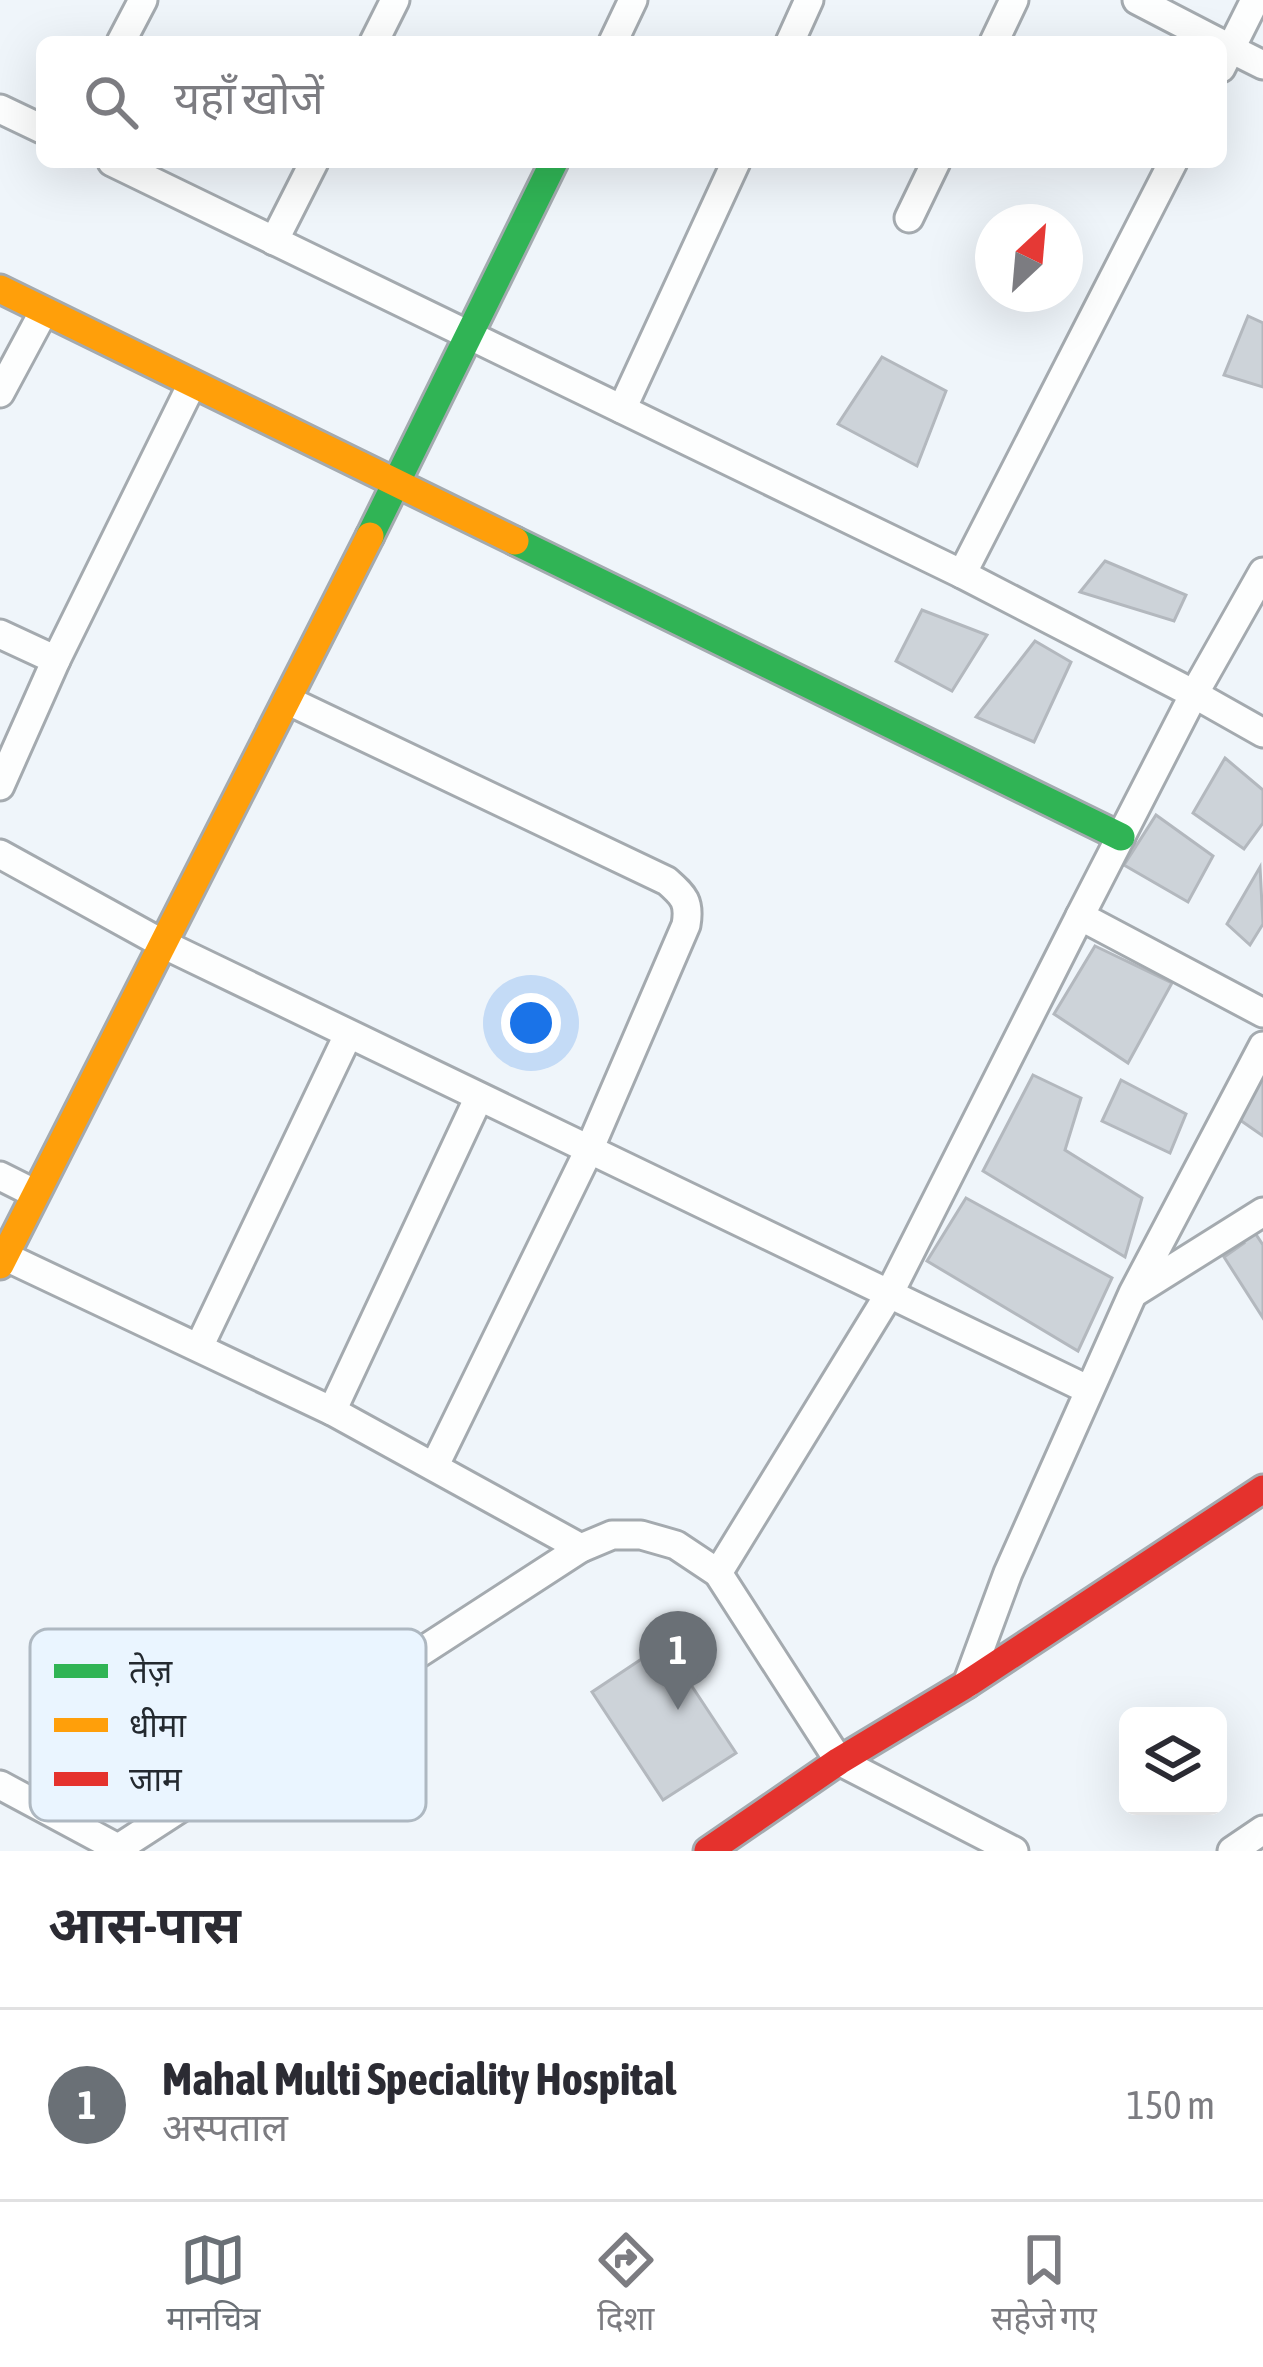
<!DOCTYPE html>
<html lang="hi">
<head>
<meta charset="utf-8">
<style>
  :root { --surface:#fff; --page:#f2f2f3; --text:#2b2b33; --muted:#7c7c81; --line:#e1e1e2; --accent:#6a7076 }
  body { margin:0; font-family:"Asap Condensed","Noto Sans Devanagari",sans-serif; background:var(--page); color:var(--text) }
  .controls { position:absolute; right:36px; bottom:36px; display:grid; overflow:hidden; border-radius:18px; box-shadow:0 12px 48px #0002 }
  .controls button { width:108px; height:108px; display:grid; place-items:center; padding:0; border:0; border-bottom:3px solid var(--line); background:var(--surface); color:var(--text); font:60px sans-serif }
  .compass { position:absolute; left:975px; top:204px; width:108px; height:108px; border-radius:50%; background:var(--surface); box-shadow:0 12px 48px #0002; rotate:26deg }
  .you { position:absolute; left:531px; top:1023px; width:42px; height:42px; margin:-30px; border:9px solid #fff; border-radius:50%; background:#1a73e8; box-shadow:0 0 0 18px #1a73e833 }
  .badge { display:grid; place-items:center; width:78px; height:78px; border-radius:50%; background:var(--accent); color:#fff; font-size:39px; font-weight:700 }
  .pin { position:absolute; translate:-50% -99px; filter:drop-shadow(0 3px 6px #0008) }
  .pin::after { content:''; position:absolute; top:63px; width:42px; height:36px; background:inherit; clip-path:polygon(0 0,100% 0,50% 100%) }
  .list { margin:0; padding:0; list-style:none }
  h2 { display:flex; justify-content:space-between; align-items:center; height:156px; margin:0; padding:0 48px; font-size:51px }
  h2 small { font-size:39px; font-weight:400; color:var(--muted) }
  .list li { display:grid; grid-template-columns:78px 1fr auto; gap:36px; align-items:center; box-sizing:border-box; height:192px; padding:0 48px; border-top:3px solid var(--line) }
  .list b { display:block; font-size:45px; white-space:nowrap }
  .list p { margin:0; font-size:39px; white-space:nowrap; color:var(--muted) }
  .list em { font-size:39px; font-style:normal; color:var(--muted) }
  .icon { flex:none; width:66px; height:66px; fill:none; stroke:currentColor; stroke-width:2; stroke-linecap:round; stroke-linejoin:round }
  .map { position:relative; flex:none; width:1263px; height:1851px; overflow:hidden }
  .search { position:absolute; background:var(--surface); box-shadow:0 12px 48px #0002; left:36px; right:36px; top:36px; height:132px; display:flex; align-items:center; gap:30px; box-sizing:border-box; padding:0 42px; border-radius:18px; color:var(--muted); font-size:45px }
  .sheet { height:348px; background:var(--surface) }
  nav { display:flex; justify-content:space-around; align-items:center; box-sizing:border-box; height:168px; border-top:3px solid var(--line); background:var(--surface); font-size:33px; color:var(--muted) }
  nav a { display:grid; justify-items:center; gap:6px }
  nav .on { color:var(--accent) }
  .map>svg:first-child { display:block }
</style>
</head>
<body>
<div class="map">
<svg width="1263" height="1851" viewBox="0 0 1263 1851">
  <rect width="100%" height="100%" fill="#eff5fa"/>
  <g fill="#cdd3d9" stroke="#b3b8be" stroke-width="3">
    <path d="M 1248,316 L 1263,323 L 1263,387 L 1224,375 Z"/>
    <path d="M 882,357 L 946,391 L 917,466 L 838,424 Z"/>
    <path d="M 1105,561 L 1186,595 L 1174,621 L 1080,592 Z"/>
    <path d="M 922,610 L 987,635 L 952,691 L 896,661 Z"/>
    <path d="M 1035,641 L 1071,662 L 1034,742 L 976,717 Z"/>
    <path d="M 1225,758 L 1263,790 L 1263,823 L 1244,849 L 1193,813 Z"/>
    <path d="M 1156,815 L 1213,856 L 1188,902 L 1124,865 Z"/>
    <path d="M 1260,867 L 1263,924 L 1250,945 L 1227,924 Z"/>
    <path d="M 1095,946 L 1172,983 L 1128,1063 L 1054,1014 Z"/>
    <path d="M 1033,1075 L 1081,1098 L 1065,1150 L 1142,1198 L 1125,1257 L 983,1171 Z"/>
    <path d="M 1263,1077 L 1263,1136 L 1240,1120 Z"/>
    <path d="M 1121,1080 L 1186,1114 L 1170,1153 L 1102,1121 Z"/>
    <path d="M 966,1198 L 1112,1278 L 1078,1351 L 927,1261 Z"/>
    <path d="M 1251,1227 L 1263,1245 L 1263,1318 L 1224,1257 L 1244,1243 L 1239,1235 Z"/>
    <path d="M 664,1644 L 736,1753 L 663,1800 L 592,1692 Z"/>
  </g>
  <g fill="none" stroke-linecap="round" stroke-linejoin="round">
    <defs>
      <g id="street">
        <path d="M 1137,0 L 1218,42"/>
        <path d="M 121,42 L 143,0"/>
        <path d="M 374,42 L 395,0"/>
        <path d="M 613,42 L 633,0"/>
        <path d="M 790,42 L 809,0"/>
        <path d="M 994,42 L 1014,0"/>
        <path d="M 1221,44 L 1263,65"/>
        <path d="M 1221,68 L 1255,0"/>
        <path d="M 0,109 L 42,129"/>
        <path d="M 112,162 L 962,574"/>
        <path d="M 1173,162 L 962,574 L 1194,694 L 1080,916 L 1263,1013"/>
        <path d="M 909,218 L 936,162"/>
        <path d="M 274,241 L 314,162"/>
        <path d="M 0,393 L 44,311"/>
        <path d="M 622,409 L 736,162"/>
        <path d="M 1263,572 L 1194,694 L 1263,733"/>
        <path d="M 0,634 L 56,660 L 192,384"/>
        <path d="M 289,701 L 667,881 C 684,896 690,902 686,925 L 589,1150 L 435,1465"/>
        <path d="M 0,786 L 56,660"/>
        <path d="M 0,854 L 165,945 L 1089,1390"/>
        <path d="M 0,1176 L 34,1193"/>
        <path d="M 4,1256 L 332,1411 L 581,1548"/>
        <path d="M 1137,1291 L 1263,1212"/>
        <path d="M 199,1347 L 348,1035"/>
        <path d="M 332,1411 L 479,1097"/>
        <path d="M 718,1573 L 888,1296 L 1080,916"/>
        <path d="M 967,1684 L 1008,1573 L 1133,1293 L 1263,1046"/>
        <path d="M 0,1785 L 123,1851"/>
        <path d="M 114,1851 L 581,1548 L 612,1535 L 641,1535 L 676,1545 L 718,1573 L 839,1761 L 1014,1851"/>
        <path d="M 1232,1851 L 1263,1830"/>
      </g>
      <g id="fast">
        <path d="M 370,536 L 554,162"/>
        <path d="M 515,541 L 1121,837"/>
      </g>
      <g id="slow">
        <path d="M 0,289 L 515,541"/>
        <path d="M 0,1265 L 370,536"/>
      </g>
      <path id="jam" d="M 708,1851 L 839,1761 L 967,1684 L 1263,1489"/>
    </defs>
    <use href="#street" stroke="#a4aaaf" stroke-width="33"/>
    <use href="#fast" stroke="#a4aaaf" stroke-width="33"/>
    <use href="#slow" stroke="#a4aaaf" stroke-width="33"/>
    <use href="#jam" stroke="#a4aaaf" stroke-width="33"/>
    <use href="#street" stroke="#fdfefe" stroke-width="27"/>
    <use href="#fast" stroke="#30b455" stroke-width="27"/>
    <use href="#slow" stroke="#ff9f0a" stroke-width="27"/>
    <use href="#jam" stroke="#e5322d" stroke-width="27"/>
  </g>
  <rect x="30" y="1629" width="396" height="192" rx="18" fill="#eaf5ff" stroke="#aeb8c1" stroke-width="3"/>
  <rect x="54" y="1664" width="54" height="14" fill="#30b455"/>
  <rect x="54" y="1718" width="54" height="14" fill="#ff9f0a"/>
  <rect x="54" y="1772" width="54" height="14" fill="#e5322d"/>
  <g font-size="33" fill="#23292f">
    <text x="129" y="1683">तेज़</text>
    <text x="129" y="1737">धीमा</text>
    <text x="129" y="1791">जाम</text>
  </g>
</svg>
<div class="controls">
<button><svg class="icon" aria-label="layers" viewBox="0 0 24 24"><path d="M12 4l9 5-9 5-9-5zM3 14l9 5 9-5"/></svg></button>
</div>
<svg class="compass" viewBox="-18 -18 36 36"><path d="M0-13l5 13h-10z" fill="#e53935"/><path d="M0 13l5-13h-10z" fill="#7c7c81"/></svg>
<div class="you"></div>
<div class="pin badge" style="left:678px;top:1710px">1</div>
<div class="search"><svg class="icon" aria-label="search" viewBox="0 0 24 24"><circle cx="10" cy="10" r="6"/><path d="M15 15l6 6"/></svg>यहाँ खोजें</div>
</div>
<section class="sheet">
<h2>आस-पास<small></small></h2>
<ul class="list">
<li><span class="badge">1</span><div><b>Mahal Multi Speciality Hospital</b><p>अस्पताल</p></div><em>150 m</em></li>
</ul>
</section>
<nav>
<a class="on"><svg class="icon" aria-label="map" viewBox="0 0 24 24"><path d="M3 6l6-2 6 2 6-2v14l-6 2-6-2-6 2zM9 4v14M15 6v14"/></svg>मानचित्र</a>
<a><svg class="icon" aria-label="directions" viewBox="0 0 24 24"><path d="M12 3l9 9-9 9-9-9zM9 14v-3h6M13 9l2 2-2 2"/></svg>दिशा</a>
<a><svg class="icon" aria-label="saved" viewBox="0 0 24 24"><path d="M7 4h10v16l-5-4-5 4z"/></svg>सहेजे गए</a>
</nav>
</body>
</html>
